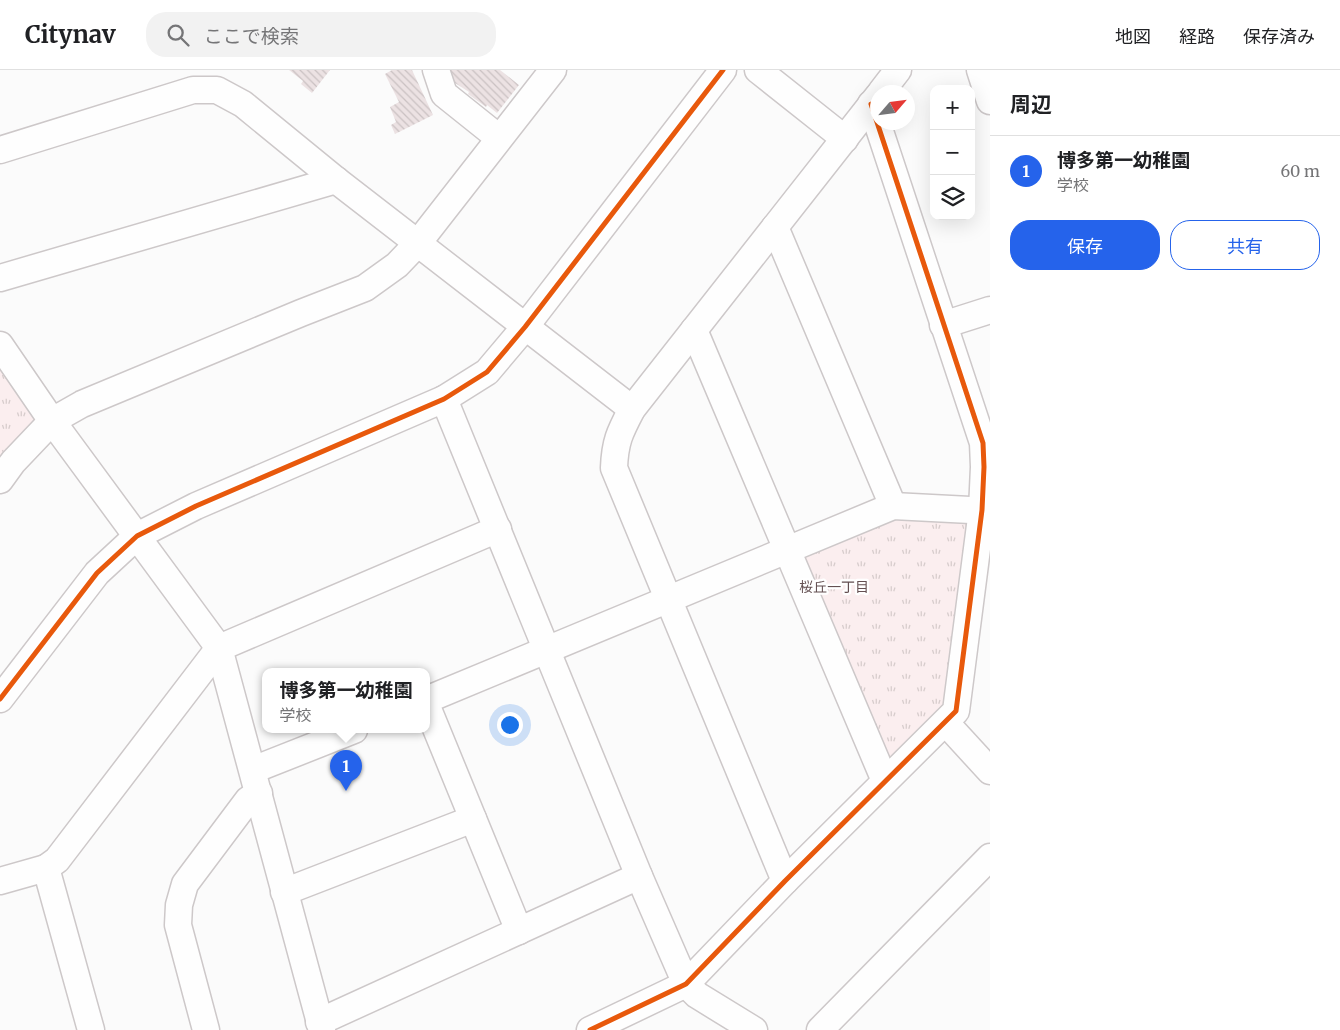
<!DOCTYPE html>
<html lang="ja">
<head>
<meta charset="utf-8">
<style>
  :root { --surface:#fff; --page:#f2f2f2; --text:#202124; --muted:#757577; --line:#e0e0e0; --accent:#2563eb }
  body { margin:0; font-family:Merriweather,"Noto Sans JP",serif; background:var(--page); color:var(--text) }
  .controls { position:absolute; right:15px; top:15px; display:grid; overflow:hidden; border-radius:10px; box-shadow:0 5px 20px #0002 }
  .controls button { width:45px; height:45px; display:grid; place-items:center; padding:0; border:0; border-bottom:1px solid var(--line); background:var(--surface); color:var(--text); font:25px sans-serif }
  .compass { position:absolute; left:870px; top:15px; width:45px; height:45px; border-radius:50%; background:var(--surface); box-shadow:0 5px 20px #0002; rotate:62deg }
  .you { position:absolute; left:509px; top:654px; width:18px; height:18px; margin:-12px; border:4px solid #fff; border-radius:50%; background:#1a73e8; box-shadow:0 0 0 8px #1a73e833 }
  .badge { display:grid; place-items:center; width:32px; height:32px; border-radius:50%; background:var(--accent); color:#fff; font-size:16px; font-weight:700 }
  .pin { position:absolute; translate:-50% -41px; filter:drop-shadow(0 1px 2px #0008) }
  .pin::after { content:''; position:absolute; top:26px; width:18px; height:15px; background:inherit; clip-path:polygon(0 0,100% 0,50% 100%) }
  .popup { position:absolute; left:262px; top:598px; width:168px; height:65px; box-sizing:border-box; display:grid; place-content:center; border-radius:10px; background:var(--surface); filter:drop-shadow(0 1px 4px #0005); font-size:16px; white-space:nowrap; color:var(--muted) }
  .popup b { font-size:19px; color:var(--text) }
  .popup::after { content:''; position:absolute; left:50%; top:100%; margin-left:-10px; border:10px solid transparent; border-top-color:var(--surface) }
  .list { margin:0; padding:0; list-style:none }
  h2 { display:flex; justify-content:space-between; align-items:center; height:65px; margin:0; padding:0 20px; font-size:21px }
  h2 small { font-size:16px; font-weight:400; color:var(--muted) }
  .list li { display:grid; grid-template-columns:32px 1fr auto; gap:15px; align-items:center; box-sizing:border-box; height:70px; padding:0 20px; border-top:1px solid var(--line) }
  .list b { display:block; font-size:19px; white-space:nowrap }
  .list p { margin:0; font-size:16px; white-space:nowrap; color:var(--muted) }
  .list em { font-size:16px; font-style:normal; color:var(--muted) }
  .actions { display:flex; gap:10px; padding:15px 20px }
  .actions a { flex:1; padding:11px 0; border:1px solid var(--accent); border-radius:20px; text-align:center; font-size:18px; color:var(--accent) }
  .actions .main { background:var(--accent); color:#fff }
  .icon { flex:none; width:28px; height:28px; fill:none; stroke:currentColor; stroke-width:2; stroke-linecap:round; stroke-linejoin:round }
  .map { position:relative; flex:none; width:990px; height:960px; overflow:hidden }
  header { display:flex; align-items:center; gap:30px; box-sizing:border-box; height:70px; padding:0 25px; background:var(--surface); border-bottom:1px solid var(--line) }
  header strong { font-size:24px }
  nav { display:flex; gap:28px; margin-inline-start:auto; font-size:18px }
  .search { width:350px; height:45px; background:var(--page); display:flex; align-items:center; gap:12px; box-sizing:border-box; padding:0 18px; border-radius:20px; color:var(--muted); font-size:19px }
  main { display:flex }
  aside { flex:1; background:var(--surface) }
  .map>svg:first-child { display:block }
</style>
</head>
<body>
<header>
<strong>Citynav</strong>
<div class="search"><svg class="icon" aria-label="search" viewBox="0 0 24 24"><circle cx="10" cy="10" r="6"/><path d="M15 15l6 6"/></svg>ここで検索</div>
<nav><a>地図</a><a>経路</a><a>保存済み</a></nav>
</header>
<main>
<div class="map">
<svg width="990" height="960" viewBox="0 0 990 960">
  <defs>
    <pattern id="grass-tufts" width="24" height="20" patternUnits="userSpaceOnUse" patternTransform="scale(1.25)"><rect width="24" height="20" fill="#fbeeef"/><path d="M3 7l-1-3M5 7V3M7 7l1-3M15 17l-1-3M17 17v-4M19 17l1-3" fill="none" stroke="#d7cccc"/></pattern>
    <pattern id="building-back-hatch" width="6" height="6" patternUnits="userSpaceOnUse" patternTransform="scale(1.25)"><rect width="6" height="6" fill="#ece2e3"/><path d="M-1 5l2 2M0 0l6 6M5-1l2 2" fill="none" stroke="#cac1c2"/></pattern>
  </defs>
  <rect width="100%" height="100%" fill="#fbfbfb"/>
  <g fill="url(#grass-tufts)">
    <path d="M 0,292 L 43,350 L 0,392 Z"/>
    <path d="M 894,442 L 971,449 L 946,637 L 898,686 L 882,689 L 803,486 Z"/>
  </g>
  <g fill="url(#building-back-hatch)">
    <path d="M 289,0 L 330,0 L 312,23 L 301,14 L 303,11 Z"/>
    <path d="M 392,0 L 412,0 L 433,45 L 395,64 L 391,55 L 396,52 L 390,37 L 399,32 L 385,4 Z"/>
    <path d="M 445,0 L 500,0 L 519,15 L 497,43 L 487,35 L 486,37 L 468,24 L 469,22 L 452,11 Z"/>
  </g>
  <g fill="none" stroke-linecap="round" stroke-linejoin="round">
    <defs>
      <g id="minor">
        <path d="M 436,0 L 444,24 L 499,68"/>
        <path d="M 758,0 L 845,69"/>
        <path d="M 980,0 L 990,31"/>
        <path d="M 881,22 L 898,0"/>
        <path d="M 0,80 L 193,20 L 217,20 L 243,34 L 336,110 L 632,339"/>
        <path d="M 775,157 L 893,436"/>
        <path d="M 0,208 L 336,110"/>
        <path d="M 943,255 L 990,240"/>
        <path d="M 694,260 L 885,711"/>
        <path d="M 0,275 L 52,351 L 219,578 L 322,960"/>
        <path d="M 444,329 L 639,806 L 686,914 L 697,925 L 754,960"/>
        <path d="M 0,410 L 13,392 L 52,351 L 82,334 L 301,243 L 365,218 L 397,195 L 418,173 L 553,0"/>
        <path d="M 0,629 L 97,503 L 137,466 L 196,436 L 444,329 L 487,302 L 525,257 L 723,0"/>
        <path d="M 426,630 L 893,436 L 990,441"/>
        <path d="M 426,634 L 519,861"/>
        <path d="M 946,653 L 990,701"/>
        <path d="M 253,700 L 354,660"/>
        <path d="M 0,811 L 46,798"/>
        <path d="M 785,811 L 614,398 C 615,371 620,362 632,339 L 878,26"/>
        <path d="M 284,822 L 473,749"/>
        <path d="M 319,952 L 639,806"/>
        <path d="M 91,960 L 46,798 L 57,790 L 219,578 L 498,459"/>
        <path d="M 206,960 L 178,855 L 179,835 L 185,814 L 248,730 L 259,723"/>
        <path d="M 590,960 L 686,914 L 785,811 L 956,641 L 982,440 L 984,397 L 983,373 L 871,34"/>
        <path d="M 820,960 L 990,787"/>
      </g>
    </defs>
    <use href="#minor" stroke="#cdc8c9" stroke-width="29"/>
    <use href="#minor" stroke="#fefefe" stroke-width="26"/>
    <defs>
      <g id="cycleway">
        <path d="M 0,629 L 97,503 L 137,466 L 196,436 L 444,329 L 487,302 L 525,257 L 723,0"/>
        <path d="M 590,960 L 686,914 L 785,811 L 956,641 L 982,440 L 984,397 L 983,373 L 871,34"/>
      </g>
    </defs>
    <use href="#cycleway" stroke="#fff" stroke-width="8"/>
    <use href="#cycleway" stroke="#e8590c" stroke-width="5"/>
  </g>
  <g text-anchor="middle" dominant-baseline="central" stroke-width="4.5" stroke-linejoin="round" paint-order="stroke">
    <g font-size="14" fill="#645052" stroke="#fff">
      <text x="834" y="517">桜丘一丁目</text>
    </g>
  </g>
</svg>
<div class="controls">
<button>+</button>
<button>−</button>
<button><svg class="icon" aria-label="layers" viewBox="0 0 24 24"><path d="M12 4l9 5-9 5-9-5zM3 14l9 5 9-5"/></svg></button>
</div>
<svg class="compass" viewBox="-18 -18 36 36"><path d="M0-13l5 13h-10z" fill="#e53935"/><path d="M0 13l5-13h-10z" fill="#757577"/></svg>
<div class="you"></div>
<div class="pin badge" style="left:346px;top:721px">1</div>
<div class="popup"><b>博多第一幼稚園</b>学校</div>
</div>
<aside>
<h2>周辺<small></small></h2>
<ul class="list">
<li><span class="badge">1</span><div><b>博多第一幼稚園</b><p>学校</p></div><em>60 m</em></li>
</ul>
<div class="actions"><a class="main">保存</a><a>共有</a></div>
</aside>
</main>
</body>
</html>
